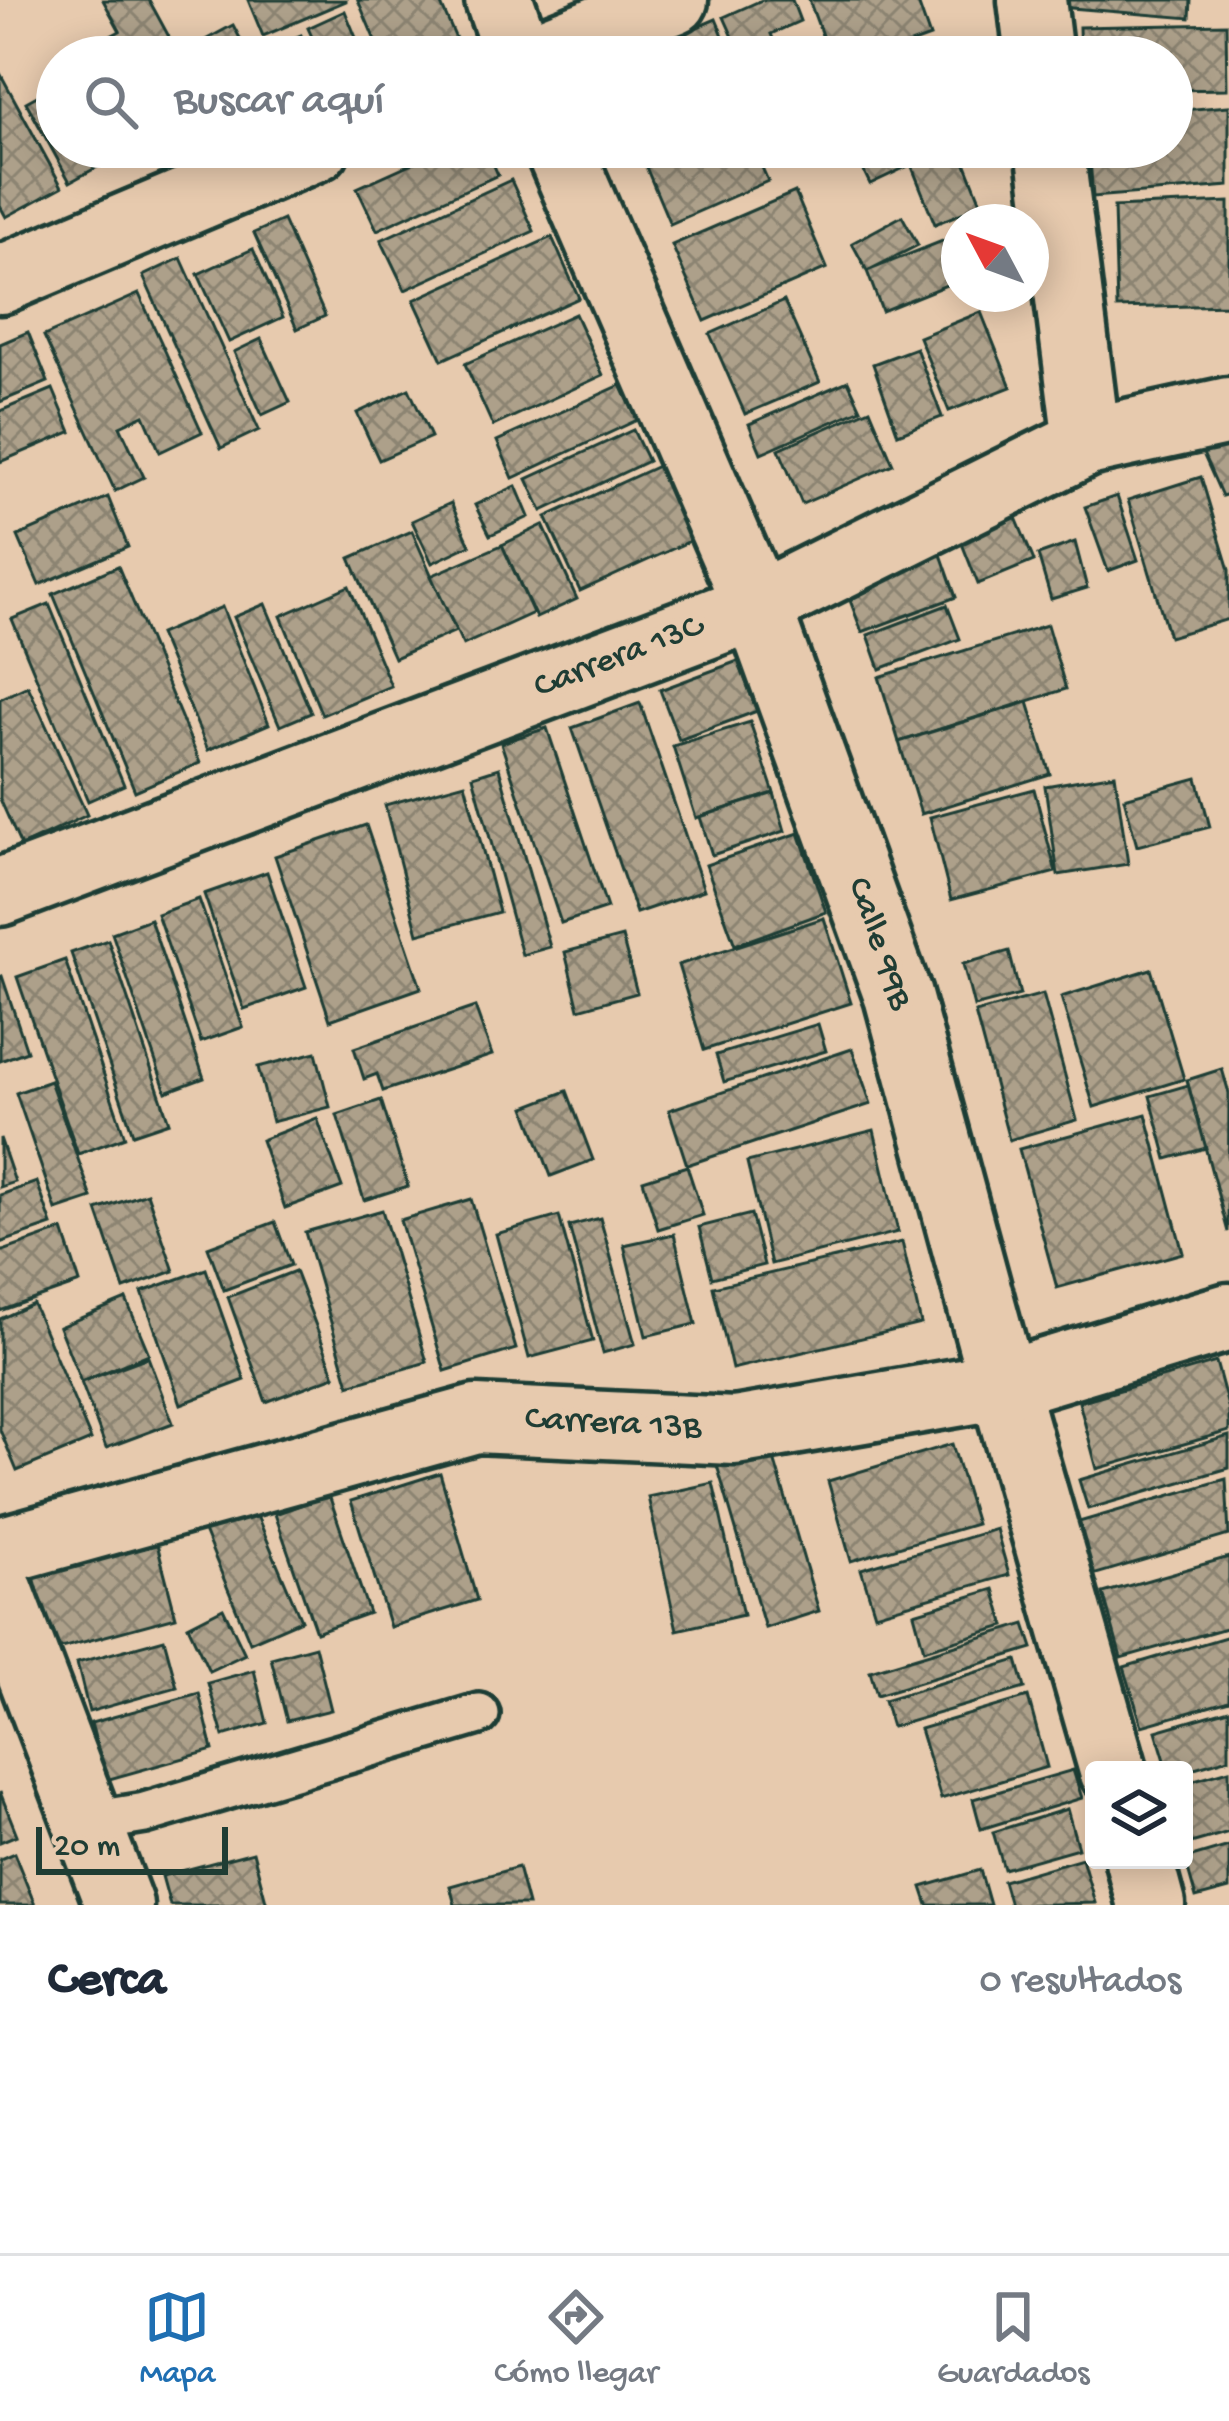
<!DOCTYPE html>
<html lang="es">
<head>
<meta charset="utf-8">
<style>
  :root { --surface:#fff; --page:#f6f6f7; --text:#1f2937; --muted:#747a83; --line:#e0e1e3; --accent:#1f6fb2 }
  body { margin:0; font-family:"Gochi Hand",sans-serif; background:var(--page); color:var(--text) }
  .controls { position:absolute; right:36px; bottom:36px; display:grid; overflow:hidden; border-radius:12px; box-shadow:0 6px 30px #0003 }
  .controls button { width:108px; height:108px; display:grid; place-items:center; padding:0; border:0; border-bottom:3px solid var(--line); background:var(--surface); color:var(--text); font:60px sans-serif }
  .compass { position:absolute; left:941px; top:204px; width:108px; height:108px; border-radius:50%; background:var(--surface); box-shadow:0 6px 30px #0003; rotate:311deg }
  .scale { position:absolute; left:36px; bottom:30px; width:192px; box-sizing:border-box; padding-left:12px; border:6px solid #1f3d34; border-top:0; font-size:33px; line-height:42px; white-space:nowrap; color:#1f3d34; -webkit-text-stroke:9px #e7caae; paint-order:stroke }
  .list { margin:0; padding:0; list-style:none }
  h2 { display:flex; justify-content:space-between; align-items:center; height:156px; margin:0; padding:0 48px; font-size:51px }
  h2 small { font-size:39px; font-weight:400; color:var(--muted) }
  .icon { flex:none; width:66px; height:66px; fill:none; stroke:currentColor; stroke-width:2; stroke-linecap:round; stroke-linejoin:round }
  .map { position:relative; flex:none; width:1229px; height:1905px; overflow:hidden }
  .search { position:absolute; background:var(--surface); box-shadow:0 6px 30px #0003; left:36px; right:36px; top:36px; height:132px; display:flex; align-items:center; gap:30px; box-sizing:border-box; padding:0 42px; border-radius:66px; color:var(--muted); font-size:45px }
  .sheet { height:348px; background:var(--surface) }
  nav { display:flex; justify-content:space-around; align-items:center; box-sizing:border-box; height:168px; border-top:3px solid var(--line); background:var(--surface); font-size:33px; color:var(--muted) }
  nav a { display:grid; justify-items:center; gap:6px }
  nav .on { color:var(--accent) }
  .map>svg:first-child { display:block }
</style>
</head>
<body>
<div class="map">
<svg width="1229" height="1905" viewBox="0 0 1229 1905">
  <defs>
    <pattern id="building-cross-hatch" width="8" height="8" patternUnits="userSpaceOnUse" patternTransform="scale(3)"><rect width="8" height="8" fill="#ada08a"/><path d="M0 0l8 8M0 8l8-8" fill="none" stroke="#8c8472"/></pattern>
  </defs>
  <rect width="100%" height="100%" fill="#e7caae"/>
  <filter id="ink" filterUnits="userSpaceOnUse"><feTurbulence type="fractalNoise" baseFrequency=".00833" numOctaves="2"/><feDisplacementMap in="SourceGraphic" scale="24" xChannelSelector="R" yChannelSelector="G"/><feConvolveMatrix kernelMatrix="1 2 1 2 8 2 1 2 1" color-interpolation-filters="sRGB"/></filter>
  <g filter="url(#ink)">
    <g fill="url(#building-cross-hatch)" stroke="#1f3d34" stroke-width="3">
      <path d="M 103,0 L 149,0 L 180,57 L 81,57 L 79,53 L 120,31 Z"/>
      <path d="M 248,0 L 346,0 L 346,1 L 263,36 Z"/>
      <path d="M 358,0 L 439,0 L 460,48 L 440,57 L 382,57 Z"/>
      <path d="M 762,0 L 792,0 L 800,21 L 771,34 L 781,57 L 742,57 L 724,17 Z"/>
      <path d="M 809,0 L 917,0 L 930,37 L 875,57 L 830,57 Z"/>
      <path d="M 1060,0 L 1191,0 L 1190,18 L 1060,7 Z"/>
      <path d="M 345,11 L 364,57 L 321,57 L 308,28 Z"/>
      <path d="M 716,19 L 732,57 L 628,57 Z"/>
      <path d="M 1226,24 L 1227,89 L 1172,90 L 1172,57 L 1080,57 L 1079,27 Z"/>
      <path d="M 233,25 L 250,57 L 189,57 L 185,51 Z"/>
      <path d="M 301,35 L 311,57 L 266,57 L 264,51 Z"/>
      <path d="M 0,73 L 62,187 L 6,217 L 0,206 Z"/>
      <path d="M 57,85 L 57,147 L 118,147 L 121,154 L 70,182 L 26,102 Z"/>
      <path d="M 1229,106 L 1229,186 L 1093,197 L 1089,147 L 1172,147 L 1172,111 Z"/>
      <path d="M 130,147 L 161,147 L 137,160 Z"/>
      <path d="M 448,147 L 486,147 L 498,175 L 377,230 L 357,188 Z"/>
      <path d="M 693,147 L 753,147 L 768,181 L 670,224 L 646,167 Z"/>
      <path d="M 852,147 L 899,147 L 908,166 L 870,184 Z"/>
      <path d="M 904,147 L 959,147 L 982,205 L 935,224 Z"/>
      <path d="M 511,180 L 534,231 L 405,290 L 381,240 Z"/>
      <path d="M 795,192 L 827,268 L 705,321 L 672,245 Z"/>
      <path d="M 1229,202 L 1229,305 L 1117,308 L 1114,207 Z"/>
      <path d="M 902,216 L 918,245 L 867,271 L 852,243 Z"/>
      <path d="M 283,220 L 325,316 L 297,329 L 254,233 Z"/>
      <path d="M 552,237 L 579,298 L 442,360 L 414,300 Z"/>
      <path d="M 950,238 L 959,262 L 959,280 L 882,311 L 867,271 Z"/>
      <path d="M 253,249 L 283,317 L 229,342 L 198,274 Z"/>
      <path d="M 181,258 L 259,430 L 221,448 L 143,276 Z"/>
      <path d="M 139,294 L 202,432 L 160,452 L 144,415 L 120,426 L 144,477 L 115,491 L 44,336 Z"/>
      <path d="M 784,301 L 820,382 L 745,414 L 710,334 Z"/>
      <path d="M 981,312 L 1011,387 L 949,411 L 919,337 Z"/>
      <path d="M 575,314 L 603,375 L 493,426 L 465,364 Z"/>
      <path d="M 28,332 L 48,382 L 0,402 L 0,344 Z"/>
      <path d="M 261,339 L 290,402 L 262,415 L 234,352 Z"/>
      <path d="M 916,348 L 942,417 L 898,434 L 873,364 Z"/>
      <path d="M 848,381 L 861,409 L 761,453 L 749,424 Z"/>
      <path d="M 621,385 L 637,420 L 513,478 L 497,441 Z"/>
      <path d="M 53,389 L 71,432 L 0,462 L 0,411 Z"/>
      <path d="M 409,389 L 431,437 L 379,460 L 357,413 Z"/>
      <path d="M 870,409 L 893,464 L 802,504 L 779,449 Z"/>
      <path d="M 633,430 L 648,461 L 542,511 L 527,479 Z"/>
      <path d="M 1229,438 L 1229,494 L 1222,496 L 1201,449 Z"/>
      <path d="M 658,466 L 692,540 L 580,591 L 546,517 Z"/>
      <path d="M 1201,477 L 1229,570 L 1229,619 L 1169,637 L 1128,500 Z"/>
      <path d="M 516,486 L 529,517 L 490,535 L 475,505 Z"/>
      <path d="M 1117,496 L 1138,560 L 1108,571 L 1085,507 Z"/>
      <path d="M 108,497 L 128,547 L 39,585 L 18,536 Z"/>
      <path d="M 451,503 L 470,545 L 432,563 L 412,521 Z"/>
      <path d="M 1012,508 L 1034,561 L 978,584 L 957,531 Z"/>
      <path d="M 543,525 L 577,599 L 536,618 L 502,545 Z"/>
      <path d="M 412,531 L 456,631 L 394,658 L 350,558 Z"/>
      <path d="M 1075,542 L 1087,588 L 1051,599 L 1038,555 Z"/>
      <path d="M 937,543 L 956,597 L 862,632 L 842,579 Z"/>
      <path d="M 502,545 L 533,613 L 463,645 L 431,576 Z"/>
      <path d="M 118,566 L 200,763 L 135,791 L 53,594 Z"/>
      <path d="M 349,586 L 391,686 L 322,715 L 281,616 Z"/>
      <path d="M 49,604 L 124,785 L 88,801 L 12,619 Z"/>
      <path d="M 265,604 L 311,713 L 280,726 L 234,617 Z"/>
      <path d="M 947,605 L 960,639 L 880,669 L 868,635 Z"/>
      <path d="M 222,607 L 269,724 L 208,750 L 159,634 Z"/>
      <path d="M 1047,625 L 1066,689 L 899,742 L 879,677 Z"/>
      <path d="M 738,661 L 757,711 L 679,740 L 660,690 Z"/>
      <path d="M 28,686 L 87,815 L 21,846 L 0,799 L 0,699 Z"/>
      <path d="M 1028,702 L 1050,774 L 921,814 L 899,742 Z"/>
      <path d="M 640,703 L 704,890 L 636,913 L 572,728 Z"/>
      <path d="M 750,722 L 774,793 L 696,818 L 673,746 Z"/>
      <path d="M 547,728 L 607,908 L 561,923 L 501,743 Z"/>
      <path d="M 499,768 L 550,947 L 522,955 L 473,776 Z"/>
      <path d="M 1115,774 L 1128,864 L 1058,875 L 1045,786 Z"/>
      <path d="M 1197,778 L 1210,827 L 1137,846 L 1124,798 Z"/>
      <path d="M 465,783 L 499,912 L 418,934 L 385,805 Z"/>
      <path d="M 1034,789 L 1056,872 L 951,900 L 930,817 Z"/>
      <path d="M 774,793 L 785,831 L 712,855 L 700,817 Z"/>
      <path d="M 366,825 L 421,988 L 330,1020 L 275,856 Z"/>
      <path d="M 799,833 L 826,912 L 735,945 L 706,865 Z"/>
      <path d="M 267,872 L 306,987 L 244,1009 L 204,894 Z"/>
      <path d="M 199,899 L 243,1027 L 201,1042 L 157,914 Z"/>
      <path d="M 824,918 L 851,1003 L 704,1050 L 678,965 Z"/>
      <path d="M 150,919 L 204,1078 L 166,1092 L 112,933 Z"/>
      <path d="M 622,937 L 637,993 L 579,1009 L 565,952 Z"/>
      <path d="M 108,940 L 169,1122 L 133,1134 L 71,953 Z"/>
      <path d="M 1009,951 L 1020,995 L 974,1007 L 963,964 Z"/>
      <path d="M 65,960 L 125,1137 L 78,1154 L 17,977 Z"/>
      <path d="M 1151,969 L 1184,1079 L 1094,1107 L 1061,997 Z"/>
      <path d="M 2,976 L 27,1051 L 0,1061 L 0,977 Z"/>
      <path d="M 1043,994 L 1077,1120 L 1009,1140 L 975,1013 Z"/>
      <path d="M 475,1007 L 492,1055 L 383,1091 L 377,1074 L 364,1079 L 354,1048 Z"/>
      <path d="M 818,1024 L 826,1051 L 724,1082 L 716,1055 Z"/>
      <path d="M 852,1049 L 871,1104 L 687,1165 L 669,1110 Z"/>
      <path d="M 316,1052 L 330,1107 L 272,1122 L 258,1067 Z"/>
      <path d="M 1222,1069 L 1229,1093 L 1228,1232 L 1187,1080 Z"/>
      <path d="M 50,1081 L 92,1198 L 56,1210 L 16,1093 Z"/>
      <path d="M 1188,1085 L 1206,1148 L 1167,1159 L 1150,1096 Z"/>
      <path d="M 567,1091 L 593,1160 L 551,1176 L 525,1107 Z"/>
      <path d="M 381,1100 L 408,1186 L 364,1200 L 337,1115 Z"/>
      <path d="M 1146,1114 L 1183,1253 L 1057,1288 L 1019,1149 Z"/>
      <path d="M 317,1118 L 342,1187 L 285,1208 L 261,1140 Z"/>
      <path d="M 874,1130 L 898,1232 L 771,1264 L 747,1162 Z"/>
      <path d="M 0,1138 L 15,1182 L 0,1187 Z"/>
      <path d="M 687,1166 L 703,1215 L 658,1229 L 643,1180 Z"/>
      <path d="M 37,1182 L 52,1225 L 0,1243 L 0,1195 Z"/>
      <path d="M 147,1193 L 174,1271 L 124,1289 L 97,1210 Z"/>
      <path d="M 471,1199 L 516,1349 L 445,1371 L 400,1220 Z"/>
      <path d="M 382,1210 L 427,1362 L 349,1385 L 305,1232 Z"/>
      <path d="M 751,1214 L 764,1265 L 712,1278 L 699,1227 Z"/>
      <path d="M 559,1216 L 593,1341 L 529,1358 L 496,1234 Z"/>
      <path d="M 600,1218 L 635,1344 L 603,1353 L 569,1226 Z"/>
      <path d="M 275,1222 L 291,1265 L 224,1290 L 208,1247 Z"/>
      <path d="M 63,1230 L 80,1283 L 0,1311 L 0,1252 Z"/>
      <path d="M 674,1234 L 696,1324 L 646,1336 L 624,1245 Z"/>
      <path d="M 902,1242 L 921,1324 L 732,1369 L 713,1287 Z"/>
      <path d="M 206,1269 L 245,1380 L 181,1404 L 142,1292 Z"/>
      <path d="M 295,1271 L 335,1376 L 266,1402 L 228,1297 Z"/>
      <path d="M 126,1299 L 149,1354 L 81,1382 L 59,1327 Z"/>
      <path d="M 33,1304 L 91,1440 L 17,1471 L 0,1430 L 0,1319 Z"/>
      <path d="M 148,1357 L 173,1423 L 106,1448 L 81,1382 Z"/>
      <path d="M 1216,1362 L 1229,1410 L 1229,1431 L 1097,1469 L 1079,1402 Z"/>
      <path d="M 1229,1436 L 1229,1468 L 1088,1509 L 1079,1480 Z"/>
      <path d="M 952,1444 L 976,1524 L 851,1561 L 828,1481 Z"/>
      <path d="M 770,1445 L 819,1611 L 765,1628 L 716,1462 Z"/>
      <path d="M 440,1473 L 477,1600 L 390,1627 L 351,1501 Z"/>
      <path d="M 1226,1479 L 1229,1535 L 1093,1575 L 1079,1522 Z"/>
      <path d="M 713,1483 L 743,1615 L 677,1630 L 648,1497 Z"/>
      <path d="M 329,1495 L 369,1613 L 316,1632 L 275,1514 Z"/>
      <path d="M 249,1497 L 301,1620 L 250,1642 L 199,1519 Z"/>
      <path d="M 996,1529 L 1009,1575 L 875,1614 L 861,1569 Z"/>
      <path d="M 156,1540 L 176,1617 L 54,1650 L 33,1573 Z"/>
      <path d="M 1229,1557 L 1229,1627 L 1121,1658 L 1103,1593 Z"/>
      <path d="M 994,1589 L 1005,1626 L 924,1650 L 914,1613 Z"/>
      <path d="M 223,1608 L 245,1654 L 209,1671 L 188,1626 Z"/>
      <path d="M 1025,1624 L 1033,1648 L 877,1695 L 870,1671 Z"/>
      <path d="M 1229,1636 L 1229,1701 L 1142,1726 L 1124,1667 Z"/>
      <path d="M 164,1639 L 177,1687 L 89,1712 L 77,1663 Z"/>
      <path d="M 315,1646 L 331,1710 L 287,1721 L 271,1658 Z"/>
      <path d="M 1017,1660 L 1025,1688 L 892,1727 L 884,1700 Z"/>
      <path d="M 254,1670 L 267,1723 L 223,1736 L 208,1683 Z"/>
      <path d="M 199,1693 L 213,1750 L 106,1780 L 91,1723 Z"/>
      <path d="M 1028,1697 L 1047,1767 L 941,1799 L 920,1729 Z"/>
      <path d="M 1229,1710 L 1229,1758 L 1184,1771 L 1168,1770 L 1156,1731 Z"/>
      <path d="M 1073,1770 L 1082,1798 L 981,1829 L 973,1799 Z"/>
      <path d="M 1229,1770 L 1229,1832 L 1184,1845 L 1184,1783 Z"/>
      <path d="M 0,1792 L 17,1835 L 0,1842 Z"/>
      <path d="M 1067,1809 L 1078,1848 L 1004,1869 L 993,1832 Z"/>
      <path d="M 1229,1846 L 1229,1889 L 1196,1898 L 1185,1859 Z"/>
      <path d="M 253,1852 L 267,1905 L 170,1905 L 162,1876 Z"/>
      <path d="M 14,1853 L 35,1905 L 0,1905 L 0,1859 Z"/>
      <path d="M 1082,1858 L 1095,1903 L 1010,1905 L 1003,1881 Z"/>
      <path d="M 518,1867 L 528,1905 L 455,1905 L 450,1886 Z"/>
      <path d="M 980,1870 L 990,1905 L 928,1905 L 922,1887 Z"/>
    </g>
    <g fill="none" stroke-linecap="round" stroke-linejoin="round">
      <defs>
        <path id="service" d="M 90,1822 L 145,1813 L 479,1714"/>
        <g id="minor">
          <path d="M 499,0 L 519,57"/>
          <path d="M 1032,0 L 1039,57"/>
          <path d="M 531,57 L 674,0"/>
          <path d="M 558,147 L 757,606 L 898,996 L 1003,1385 L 1113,1770"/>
          <path d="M 1050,147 L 1087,442"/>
          <path d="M 0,280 L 316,147"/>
          <path d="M 0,892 L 757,606 L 1087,442 L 1229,411"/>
          <path d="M 0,1551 L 476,1419 L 735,1431 L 1003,1385 L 1229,1317"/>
          <path d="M 0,1592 L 119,1905"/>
          <path d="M 1139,1860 L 1151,1905"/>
        </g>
      </defs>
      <use href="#service" stroke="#1f3d34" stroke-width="48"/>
      <use href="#minor" stroke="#1f3d34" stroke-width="75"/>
      <use href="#service" stroke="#e7caae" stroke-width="39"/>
      <use href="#minor" stroke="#e7caae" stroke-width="66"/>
    </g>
  </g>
  <g text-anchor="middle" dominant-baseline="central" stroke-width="12" stroke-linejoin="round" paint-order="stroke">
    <g font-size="36" fill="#1f3d34" stroke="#e7caae">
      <text transform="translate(619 658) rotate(-21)">Carrera 13C</text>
      <text transform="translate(878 944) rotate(71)">Calle 99B</text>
      <text transform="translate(613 1425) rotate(3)">Carrera 13B</text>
    </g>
  </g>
</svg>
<div class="controls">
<button><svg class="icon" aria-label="layers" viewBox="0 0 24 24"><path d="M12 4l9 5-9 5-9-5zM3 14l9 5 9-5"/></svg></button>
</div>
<svg class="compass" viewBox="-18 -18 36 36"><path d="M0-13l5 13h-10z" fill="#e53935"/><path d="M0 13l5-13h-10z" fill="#747a83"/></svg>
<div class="scale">20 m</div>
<div class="search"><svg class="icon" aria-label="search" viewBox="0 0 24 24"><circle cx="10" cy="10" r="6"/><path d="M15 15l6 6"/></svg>Buscar aquí</div>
</div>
<section class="sheet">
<h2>Cerca<small>0 resultados</small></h2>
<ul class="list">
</ul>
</section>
<nav>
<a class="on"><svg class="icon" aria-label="map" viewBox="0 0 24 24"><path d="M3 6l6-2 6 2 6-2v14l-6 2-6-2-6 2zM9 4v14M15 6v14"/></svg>Mapa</a>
<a><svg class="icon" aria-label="directions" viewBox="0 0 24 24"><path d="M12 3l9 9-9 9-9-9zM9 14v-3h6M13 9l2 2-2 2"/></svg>Cómo llegar</a>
<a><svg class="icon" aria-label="saved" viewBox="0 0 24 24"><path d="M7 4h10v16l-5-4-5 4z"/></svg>Guardados</a>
</nav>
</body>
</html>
